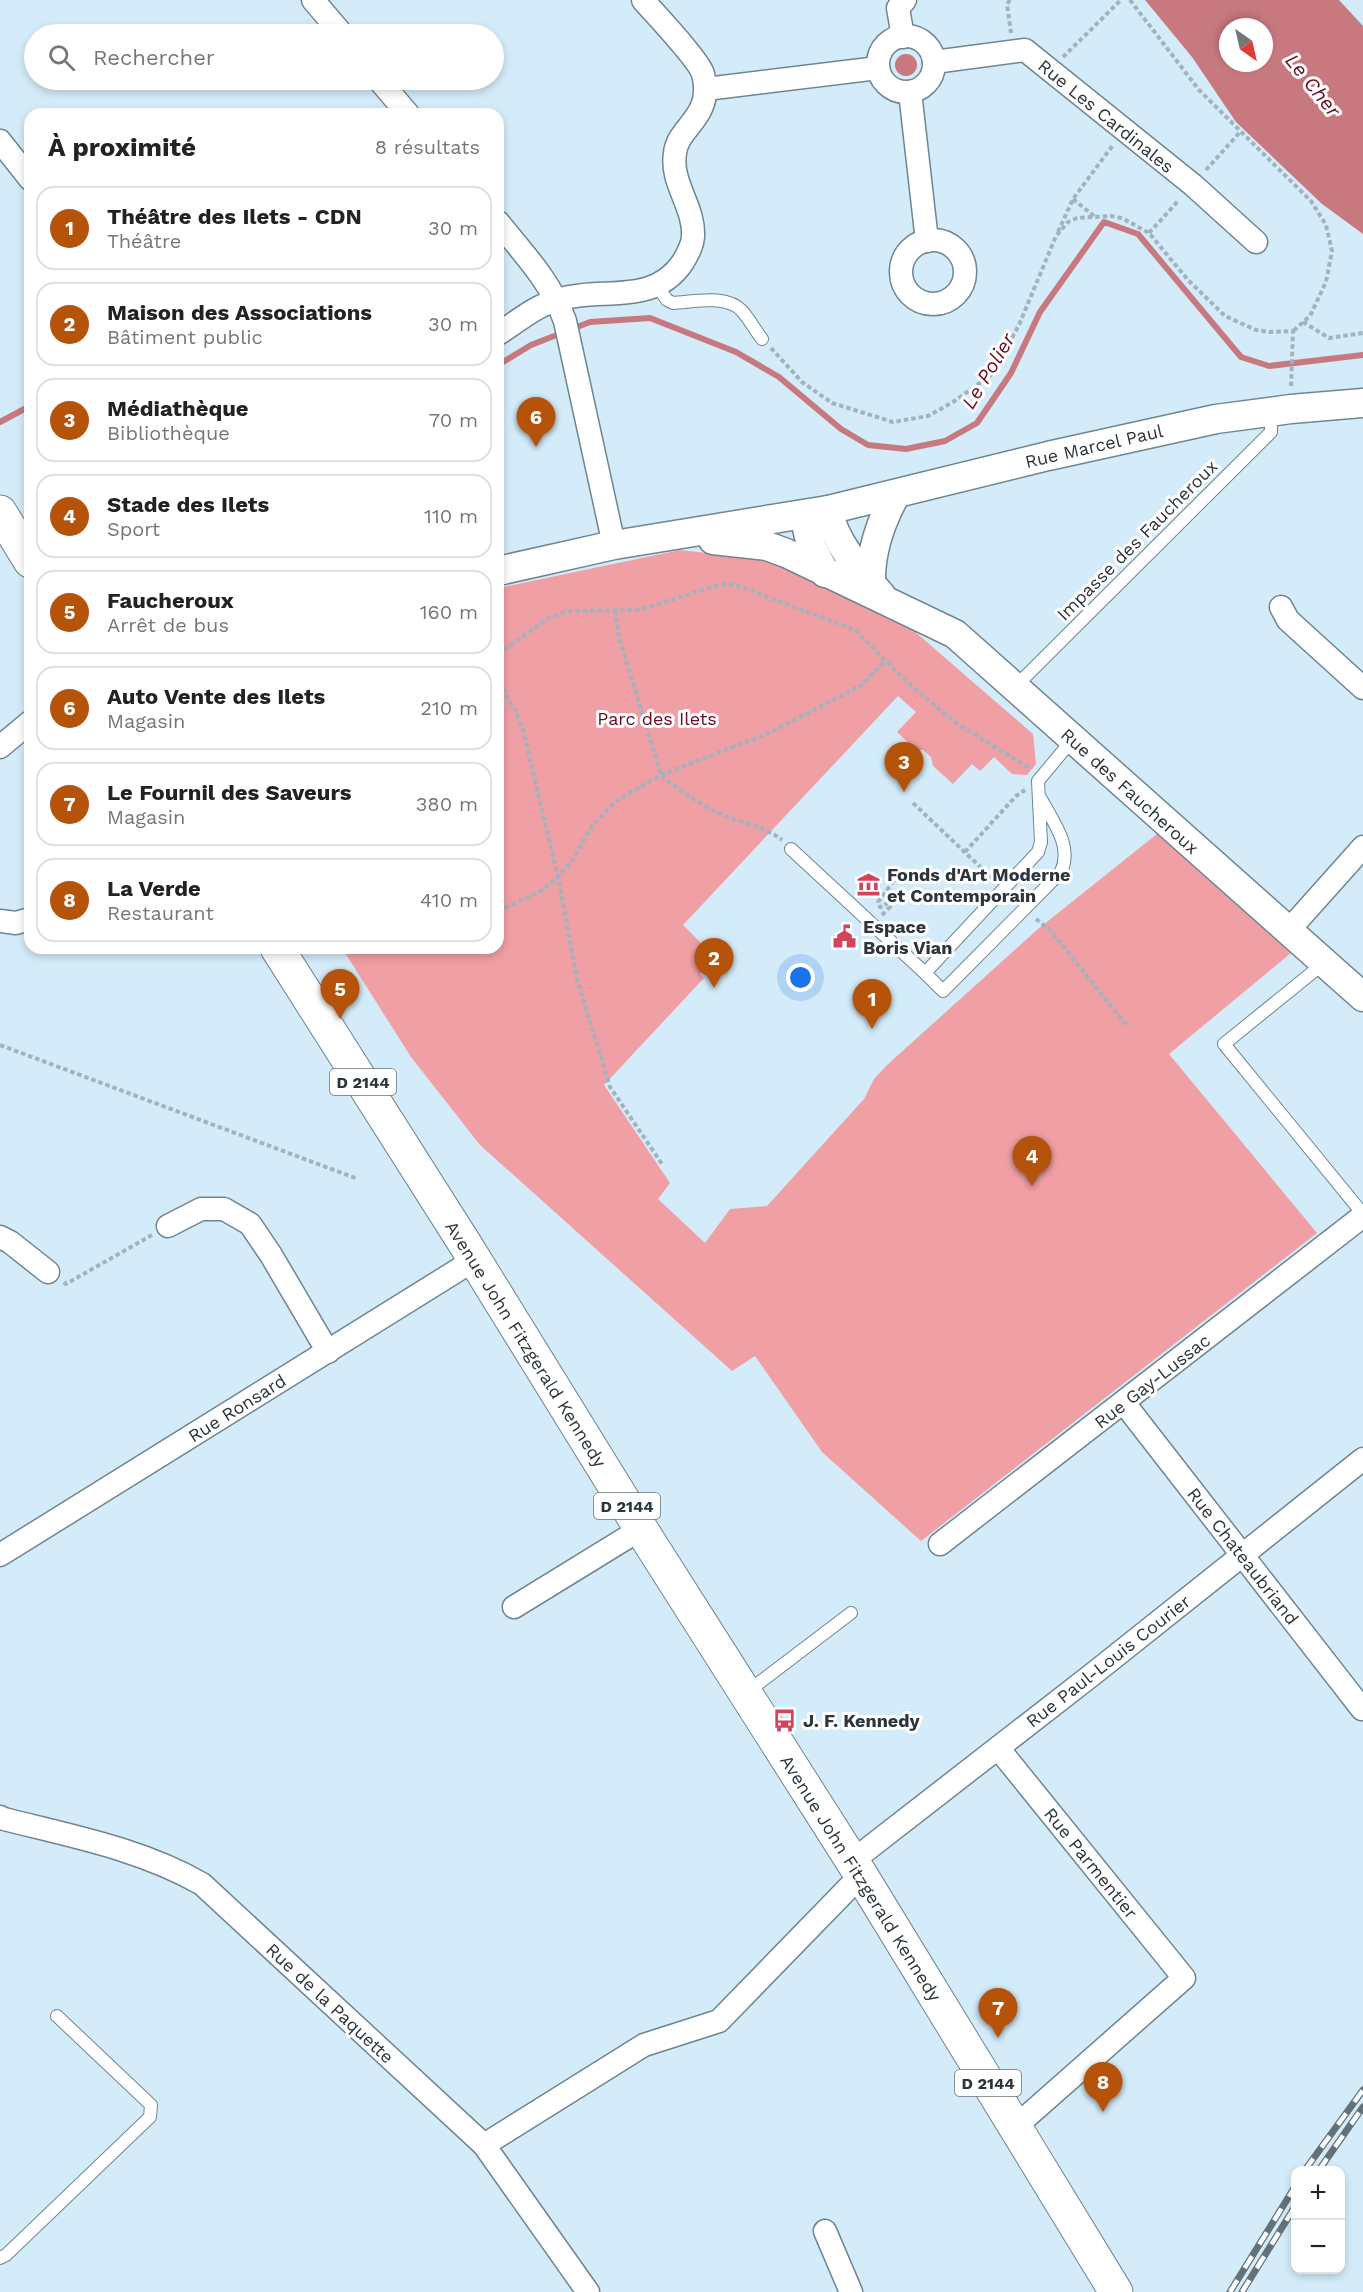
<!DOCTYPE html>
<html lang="fr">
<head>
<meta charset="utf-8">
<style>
  :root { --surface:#fff; --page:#f6f6f6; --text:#222; --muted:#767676; --line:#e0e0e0; --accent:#b45309 }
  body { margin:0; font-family:"Work Sans",sans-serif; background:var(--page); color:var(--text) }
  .controls { position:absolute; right:18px; bottom:18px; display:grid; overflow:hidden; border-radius:12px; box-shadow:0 3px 9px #0003 }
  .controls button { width:54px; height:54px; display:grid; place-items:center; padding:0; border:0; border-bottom:2px solid var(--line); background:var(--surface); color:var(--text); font:30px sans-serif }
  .compass { position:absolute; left:1219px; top:18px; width:54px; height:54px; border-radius:50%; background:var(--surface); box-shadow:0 3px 9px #0003; rotate:146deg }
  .you { position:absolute; left:801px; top:978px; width:21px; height:21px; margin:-15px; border:4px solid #fff; border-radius:50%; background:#1a73e8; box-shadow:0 0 0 9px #1a73e833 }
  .badge { display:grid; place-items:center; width:39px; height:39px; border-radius:50%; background:var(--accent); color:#fff; font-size:20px; font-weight:700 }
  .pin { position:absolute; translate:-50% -50px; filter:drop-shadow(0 2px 3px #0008) }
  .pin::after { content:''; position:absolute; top:32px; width:21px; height:18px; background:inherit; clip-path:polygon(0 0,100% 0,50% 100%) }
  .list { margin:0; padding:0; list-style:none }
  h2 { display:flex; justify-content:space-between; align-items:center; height:78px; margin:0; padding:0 24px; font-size:26px }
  h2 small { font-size:20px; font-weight:400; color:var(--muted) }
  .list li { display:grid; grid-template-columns:39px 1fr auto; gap:18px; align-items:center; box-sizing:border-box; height:84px; margin:0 12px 12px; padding:0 12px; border:2px solid var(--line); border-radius:18px }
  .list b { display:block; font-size:22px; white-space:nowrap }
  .list p { margin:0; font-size:20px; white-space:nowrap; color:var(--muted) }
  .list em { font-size:20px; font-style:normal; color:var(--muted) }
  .icon { flex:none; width:33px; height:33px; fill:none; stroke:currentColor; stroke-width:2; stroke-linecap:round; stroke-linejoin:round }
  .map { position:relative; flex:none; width:1363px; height:2292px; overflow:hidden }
  .search { position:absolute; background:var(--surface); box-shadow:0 3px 9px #0003; left:24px; top:24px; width:480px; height:66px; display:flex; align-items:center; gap:15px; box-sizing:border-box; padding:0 21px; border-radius:33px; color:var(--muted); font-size:22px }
  .panel { position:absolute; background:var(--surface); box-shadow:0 3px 9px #0003; left:24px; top:108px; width:480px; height:846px; border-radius:18px }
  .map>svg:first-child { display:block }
</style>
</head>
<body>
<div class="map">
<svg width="1363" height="2292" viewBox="0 0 1363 2292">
  <rect width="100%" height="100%" fill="#d4ecf9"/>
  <path fill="#f09fa4" d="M 680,550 L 774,561 L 914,631 L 1033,734 L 1036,764 L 1027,775 L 1012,774 L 994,757 L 980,771 L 972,764 L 953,784 L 933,766 L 931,757 L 923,750 L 916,750 L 897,732 L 916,712 L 898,696 L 683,925 L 716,958 L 700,974 L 704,978 L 604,1085 L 670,1183 L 658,1199 L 705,1243 L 730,1209 L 767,1206 L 864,1099 L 874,1079 L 887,1065 L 1038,929 L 1157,834 L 1291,953 L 1169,1054 L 1317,1233 L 921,1541 L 822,1452 L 755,1356 L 732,1371 L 480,1145 L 411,1057 L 342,948 L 498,948 L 498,588 Z"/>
  <g fill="#c7797f" fill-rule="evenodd">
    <path d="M 1145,0 L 1339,0 L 1363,26 L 1363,234 L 1322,204 L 1236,122 L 1192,57 ZM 1228,27 L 1264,27 L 1264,63 L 1228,63 Z"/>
    <circle cx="906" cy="65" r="11"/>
  </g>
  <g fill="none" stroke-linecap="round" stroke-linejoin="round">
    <g stroke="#c7797f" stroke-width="6">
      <path d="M 498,365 L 531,345 L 590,322 L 650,318 L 736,352 L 779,377 L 841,429 L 868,445 L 906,449 L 945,441 L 977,423 L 1011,373 L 1040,312 L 1104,222 L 1138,234 L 1241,357 L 1269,366 L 1363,355"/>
      <path d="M 0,422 L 30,406"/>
    </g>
    <defs>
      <g id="service">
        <path d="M 657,286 L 667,300 L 673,303 C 694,302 727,294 742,311 C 750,320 755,330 762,339"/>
        <path d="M 1015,687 L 1271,432 L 1271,412"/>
        <path d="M 1041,799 C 1053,822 1073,846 1061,872 L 943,991 L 925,973 L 1038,852 L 1041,842 L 1038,781 L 1073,739"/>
        <path d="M 791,849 L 925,973"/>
        <path d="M 1324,963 L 1224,1044 L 1363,1214"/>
        <path d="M 747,1692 L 851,1613"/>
        <path d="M 0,2258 L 6,2255 L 150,2117 L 151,2105 L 57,2016"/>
      </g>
      <g id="minor">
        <path d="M 313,0 L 342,34"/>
        <circle cx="906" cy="64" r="28"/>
        <path d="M 903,37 L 898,8 L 905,0"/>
        <path d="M 934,62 L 1025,50 L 1193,185 L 1256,242"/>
        <path d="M 379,80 L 408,114"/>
        <path d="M 706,89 L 878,68"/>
        <path d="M 910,92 L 927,241"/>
        <path d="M 0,141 L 30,179"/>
        <path d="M 498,222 C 524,254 551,282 565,321 L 614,545"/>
        <circle cx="933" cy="272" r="32"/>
        <path d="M 498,334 C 517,322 535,306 557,300 C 601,286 653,307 683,262 C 688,253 692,247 693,237 C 695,207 670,183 675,153 C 677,134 696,123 702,106 C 706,97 706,84 703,74 C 699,60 655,14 643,0"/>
        <path d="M 1281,607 L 1288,620 L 1363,688"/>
        <path d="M 0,747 L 30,722"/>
        <path d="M 0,921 L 16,923 L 30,919"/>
        <path d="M 1288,931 L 1363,847"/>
        <path d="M 168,1226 L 201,1209 L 224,1209 L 250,1224 L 271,1255 L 328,1352"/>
        <path d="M 0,1237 L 10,1242 L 48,1272"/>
        <path d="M 1124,1403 L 1362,1709"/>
        <path d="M 940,1544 L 1363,1216"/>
        <path d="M 0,1555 L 474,1260"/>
        <path d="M 514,1607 L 641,1529"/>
        <path d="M 998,1748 L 1184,1978 L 1015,2127"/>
        <path d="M 0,1817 L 4,1819 C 71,1836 141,1849 202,1884 L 484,2145 L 588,2292"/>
        <path d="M 851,1862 L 1093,1674 L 1363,1459"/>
        <path d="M 484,2145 L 644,2045 L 719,2021 L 861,1875"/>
        <path d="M 825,2231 L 851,2292"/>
      </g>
      <g id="tertiary">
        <path d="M 828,510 C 834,542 860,571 881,595"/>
        <path d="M 804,515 L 811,546 L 825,573"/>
        <path d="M 713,540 L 767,546 L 786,553 L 955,634 L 1363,997"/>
        <path d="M 498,571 L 614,545 L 828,510 L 1048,456 L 1216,419 L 1291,409 L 1363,403"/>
        <path d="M 871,584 C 870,553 881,521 896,494"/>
      </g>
      <g id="primary">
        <path d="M 0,512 L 30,561"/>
        <path d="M 277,948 L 465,1244 L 641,1529 L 861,1875 L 1116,2292"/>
      </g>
    </defs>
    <use href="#service" stroke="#6f8591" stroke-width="14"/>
    <use href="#minor" stroke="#6f8591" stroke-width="25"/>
    <use href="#tertiary" stroke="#6f8591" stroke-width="31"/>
    <use href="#primary" stroke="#6f8591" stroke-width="35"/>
    <g stroke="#a0b3be" stroke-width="4" stroke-dasharray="4.5 3" stroke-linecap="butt">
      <path d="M 1010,0 L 1007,4 L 1011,33"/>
      <path d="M 1130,0 L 1199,90 L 1311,201 L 1326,225 L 1332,251 L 1326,282 L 1310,316 L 1293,331"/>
      <path d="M 1063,57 L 1121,0"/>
      <path d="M 1206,170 L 1241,131"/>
      <path d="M 1073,199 L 1094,216"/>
      <path d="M 1058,232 L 1073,199 L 1113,145"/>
      <path d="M 1149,233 L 1179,200"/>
      <path d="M 1303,322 L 1329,338 L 1363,333"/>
      <path d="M 771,348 L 802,382 L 832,403 L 893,422 L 928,416 L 953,402 L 991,375 L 1019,325 L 1056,236 L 1068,222 L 1077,218 L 1111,216 L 1122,218 L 1149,233 L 1188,280 L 1225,316 L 1256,330 L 1270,332 L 1293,331 L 1291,388"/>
      <path d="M 615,610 L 619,638 L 661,775 C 677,789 697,802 716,812 C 738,822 763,825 782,840"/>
      <path d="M 498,654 L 550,617 L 568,611 L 639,610 L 722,584 L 736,585 L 855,630 L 905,680 L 953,721 L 1031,769"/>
      <path d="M 498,682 L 515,710 L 523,730 L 558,877 L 577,979 L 610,1087 L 662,1164"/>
      <path d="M 913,803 L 993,879"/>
      <path d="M 965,852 L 1016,796 L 1025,790"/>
      <path d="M 498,911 L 543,890 L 558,877 L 573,859 L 592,826 L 616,801 L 661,775 L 769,733 L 862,685 L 886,660"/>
      <path d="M 882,915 L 890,907 L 887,903 L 883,907 L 880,907 L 878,902 L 897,877"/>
      <path d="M 1036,919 L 1051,931 L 1128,1027"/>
      <path d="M 0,1045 L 358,1179"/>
      <path d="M 64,1282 L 66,1284 L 152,1235"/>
    </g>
    <use href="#service" stroke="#fff" stroke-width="12"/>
    <use href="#minor" stroke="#fff" stroke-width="22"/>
    <use href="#tertiary" stroke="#fff" stroke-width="28"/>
    <use href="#primary" stroke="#fff" stroke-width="33"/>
    <defs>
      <g id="rail">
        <path d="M 1305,2170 L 1363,2090"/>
        <path d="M 1319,2170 L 1363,2107"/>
        <path d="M 1230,2292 L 1296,2185"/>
        <path d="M 1242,2292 L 1296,2205"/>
      </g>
    </defs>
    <use href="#rail" stroke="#637179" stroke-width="7"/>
    <use href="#rail" stroke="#fff" stroke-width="4.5" stroke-dasharray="14" stroke-linecap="butt"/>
  </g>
  <defs>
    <symbol id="museum-bare" viewBox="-9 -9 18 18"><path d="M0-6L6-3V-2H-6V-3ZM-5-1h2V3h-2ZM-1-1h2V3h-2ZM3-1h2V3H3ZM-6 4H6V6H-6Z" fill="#d3435a" stroke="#fff" stroke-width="2.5" paint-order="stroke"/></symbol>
    <symbol id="civic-bare" viewBox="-9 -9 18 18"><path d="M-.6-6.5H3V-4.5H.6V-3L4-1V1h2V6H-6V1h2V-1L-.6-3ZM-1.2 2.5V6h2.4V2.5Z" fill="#d3435a" stroke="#fff" stroke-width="2.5" paint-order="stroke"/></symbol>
    <symbol id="bus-bare" viewBox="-9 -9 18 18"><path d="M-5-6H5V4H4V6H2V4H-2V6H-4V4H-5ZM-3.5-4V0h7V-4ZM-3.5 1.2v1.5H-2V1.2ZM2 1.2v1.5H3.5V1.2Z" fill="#d3435a" stroke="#fff" stroke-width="2.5" paint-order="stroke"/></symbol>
  </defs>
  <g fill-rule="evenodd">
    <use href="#museum-bare" x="852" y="868" width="33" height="33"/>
    <use href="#civic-bare" x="828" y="920" width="33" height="33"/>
    <use href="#bus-bare" x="768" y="1704" width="33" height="33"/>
  </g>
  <g text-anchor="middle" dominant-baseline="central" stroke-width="6" stroke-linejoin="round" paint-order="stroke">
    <g fill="#fff" stroke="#6b7276" stroke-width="1.5">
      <rect x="330" y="1069" width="66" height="26" rx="4.5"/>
      <rect x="594" y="1493" width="66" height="26" rx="4.5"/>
      <rect x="955" y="2070" width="66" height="26" rx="4.5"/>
    </g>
    <g font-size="16" font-weight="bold" fill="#2c353b">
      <text x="363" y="1082">D 2144</text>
      <text x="627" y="1506">D 2144</text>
      <text x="988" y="2083">D 2144</text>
    </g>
    <g font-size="18" fill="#2c353b" stroke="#fff">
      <text transform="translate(1106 116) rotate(39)">Rue Les Cardinales</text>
      <text transform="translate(1094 446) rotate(-13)">Rue Marcel Paul</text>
      <text transform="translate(1137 540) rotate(-45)">Impasse des Faucheroux</text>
      <text transform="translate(1130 791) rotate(42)">Rue des Faucheroux</text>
      <text transform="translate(526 1344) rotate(58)">Avenue John Fitzgerald Kennedy</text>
      <text transform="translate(1152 1381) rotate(-38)">Rue Gay-Lussac</text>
      <text transform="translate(237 1408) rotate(-32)">Rue Ronsard</text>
      <text transform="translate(1243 1556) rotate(52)">Rue Chateaubriand</text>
      <text transform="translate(1108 1661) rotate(-38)">Rue Paul-Louis Courier</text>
      <text transform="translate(1091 1863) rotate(51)">Rue Parmentier</text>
      <text transform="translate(861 1878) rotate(58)">Avenue John Fitzgerald Kennedy</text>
      <text transform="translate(330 2003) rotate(43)">Rue de la Paquette</text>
    </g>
    <g font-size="18" fill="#6b0921" stroke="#fff">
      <text x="657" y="718">Parc des Ilets</text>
    </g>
    <g font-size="18" font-weight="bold" fill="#2c353b" stroke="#fff" text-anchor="start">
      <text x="887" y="874">Fonds d'Art Moderne<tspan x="887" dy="21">et Contemporain</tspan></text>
      <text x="863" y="926">Espace<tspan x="863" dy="21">Boris Vian</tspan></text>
      <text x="803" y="1720">J. F. Kennedy</text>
    </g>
    <g font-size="20" font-style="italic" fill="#6b0a22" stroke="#fff">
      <text transform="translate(1313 85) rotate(51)">Le Cher</text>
      <text transform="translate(988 371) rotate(-59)">Le Polier</text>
    </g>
  </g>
</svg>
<div class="controls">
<button>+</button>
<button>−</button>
</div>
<svg class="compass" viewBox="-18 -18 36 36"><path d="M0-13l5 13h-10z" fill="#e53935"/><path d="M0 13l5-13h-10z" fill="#767676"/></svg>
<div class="you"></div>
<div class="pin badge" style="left:872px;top:1029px">1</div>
<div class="pin badge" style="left:714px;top:988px">2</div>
<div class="pin badge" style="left:904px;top:792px">3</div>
<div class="pin badge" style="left:1032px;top:1186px">4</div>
<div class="pin badge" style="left:340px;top:1019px">5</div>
<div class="pin badge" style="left:536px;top:447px">6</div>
<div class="pin badge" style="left:998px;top:2038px">7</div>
<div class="pin badge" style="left:1103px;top:2112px">8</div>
<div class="search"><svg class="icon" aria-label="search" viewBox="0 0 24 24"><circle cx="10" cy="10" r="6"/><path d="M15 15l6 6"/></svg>Rechercher</div>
<section class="panel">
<h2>À proximité<small>8 résultats</small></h2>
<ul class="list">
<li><span class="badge">1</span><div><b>Théâtre des Ilets - CDN</b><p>Théâtre</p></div><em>30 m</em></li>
<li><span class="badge">2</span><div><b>Maison des Associations</b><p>Bâtiment public</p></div><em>30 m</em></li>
<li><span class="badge">3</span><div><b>Médiathèque</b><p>Bibliothèque</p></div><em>70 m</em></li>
<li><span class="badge">4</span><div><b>Stade des Ilets</b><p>Sport</p></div><em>110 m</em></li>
<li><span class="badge">5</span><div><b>Faucheroux</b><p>Arrêt de bus</p></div><em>160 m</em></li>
<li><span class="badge">6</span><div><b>Auto Vente des Ilets</b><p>Magasin</p></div><em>210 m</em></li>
<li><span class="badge">7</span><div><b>Le Fournil des Saveurs</b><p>Magasin</p></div><em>380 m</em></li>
<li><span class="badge">8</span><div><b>La Verde</b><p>Restaurant</p></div><em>410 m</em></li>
</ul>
</section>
</div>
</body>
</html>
